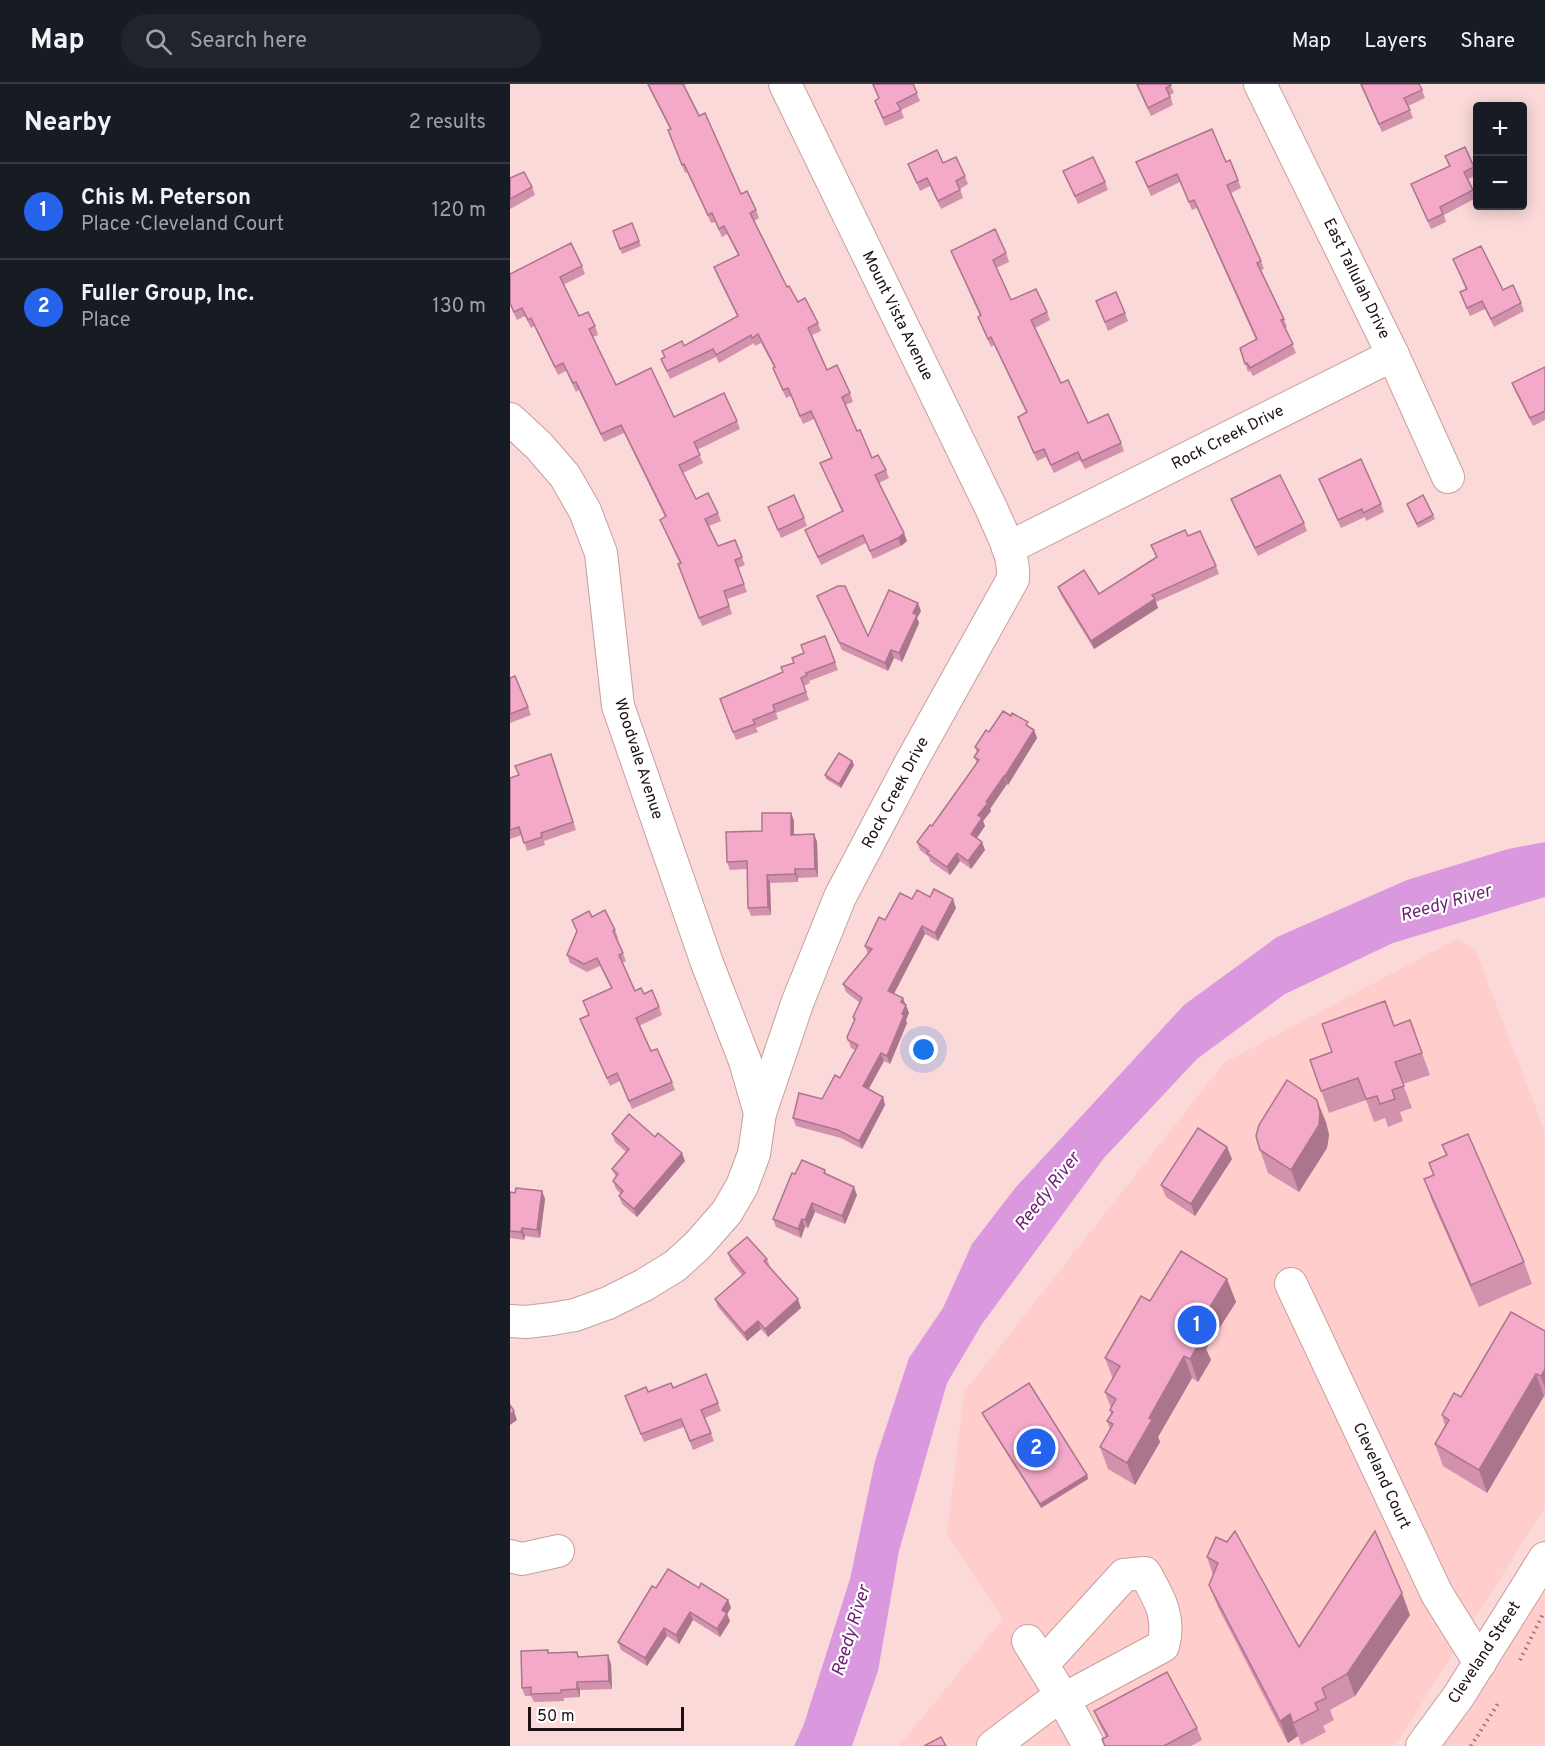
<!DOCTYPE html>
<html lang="en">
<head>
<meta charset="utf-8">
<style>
  :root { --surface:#171b24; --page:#20242c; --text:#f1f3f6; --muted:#9ea1a6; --line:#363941; --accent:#2563eb }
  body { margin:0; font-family:Overpass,sans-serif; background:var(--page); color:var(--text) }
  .controls { position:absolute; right:18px; top:18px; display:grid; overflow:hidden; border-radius:6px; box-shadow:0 3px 15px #0003 }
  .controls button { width:54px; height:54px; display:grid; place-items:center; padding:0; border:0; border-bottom:2px solid var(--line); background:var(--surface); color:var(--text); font:30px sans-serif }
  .scale { position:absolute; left:18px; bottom:15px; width:156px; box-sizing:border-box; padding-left:6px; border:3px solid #1f1111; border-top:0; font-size:16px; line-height:21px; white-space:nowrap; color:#1f1111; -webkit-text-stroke:4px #fff; paint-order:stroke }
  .you { position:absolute; left:414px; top:966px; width:21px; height:21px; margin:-15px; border:4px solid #fff; border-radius:50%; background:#1a73e8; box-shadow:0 0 0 9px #1a73e833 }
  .badge { display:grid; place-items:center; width:39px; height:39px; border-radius:50%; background:var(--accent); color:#fff; font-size:20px; font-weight:700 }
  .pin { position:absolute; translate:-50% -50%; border:3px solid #fff; box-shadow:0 2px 6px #0006 }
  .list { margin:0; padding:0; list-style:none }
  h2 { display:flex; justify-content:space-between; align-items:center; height:78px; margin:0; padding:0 24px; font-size:26px }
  h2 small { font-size:20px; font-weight:400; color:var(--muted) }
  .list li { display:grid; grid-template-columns:39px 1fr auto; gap:18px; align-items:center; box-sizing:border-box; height:96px; padding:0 24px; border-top:2px solid var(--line) }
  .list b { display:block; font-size:22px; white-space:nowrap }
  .list p { margin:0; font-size:20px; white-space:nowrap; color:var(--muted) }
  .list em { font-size:20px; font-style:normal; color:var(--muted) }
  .icon { flex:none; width:33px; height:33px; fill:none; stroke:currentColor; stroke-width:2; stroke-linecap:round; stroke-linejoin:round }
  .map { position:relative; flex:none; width:1035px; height:1662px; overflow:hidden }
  header { display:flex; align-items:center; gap:36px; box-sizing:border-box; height:84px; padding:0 30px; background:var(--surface); border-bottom:2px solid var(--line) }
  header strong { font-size:28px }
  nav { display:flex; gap:33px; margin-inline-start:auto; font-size:21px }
  .search { width:420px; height:54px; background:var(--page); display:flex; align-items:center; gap:15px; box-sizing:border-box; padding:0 21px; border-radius:33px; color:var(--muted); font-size:22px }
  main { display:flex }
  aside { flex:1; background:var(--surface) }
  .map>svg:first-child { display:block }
</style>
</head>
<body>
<header>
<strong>Map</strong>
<div class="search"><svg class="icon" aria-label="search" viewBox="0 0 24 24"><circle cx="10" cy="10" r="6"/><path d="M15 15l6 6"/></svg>Search here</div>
<nav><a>Map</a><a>Layers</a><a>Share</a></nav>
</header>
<main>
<aside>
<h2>Nearby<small>2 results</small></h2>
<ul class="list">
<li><span class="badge">1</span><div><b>Chis M. Peterson</b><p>Place · Cleveland Court</p></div><em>120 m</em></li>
<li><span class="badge">2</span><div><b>Fuller Group, Inc.</b><p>Place</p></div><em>130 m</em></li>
</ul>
</aside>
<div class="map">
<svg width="1035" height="1662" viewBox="0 0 1035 1662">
  <rect width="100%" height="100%" fill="#fad9d8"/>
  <g fill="#ffcdcb">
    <path d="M 947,855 L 966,868 L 1035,1048 L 1035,1423 L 888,1657 L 883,1662 L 389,1662 L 493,1535 L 437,1451 L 454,1308 L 714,979 Z"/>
    <path d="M 1035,1474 L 1035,1662 L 912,1662 Z"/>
  </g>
  <path fill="#da98de" d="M 1035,758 L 1035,813 L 883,859 L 775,910 L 687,975 L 594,1074 L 472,1240 L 437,1299 L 389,1467 L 368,1587 L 342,1662 L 284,1662 L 294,1640 L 340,1495 L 365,1377 L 399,1274 L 433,1224 L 462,1160 L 506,1103 L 674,921 L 767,853 L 897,796 L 998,765 Z"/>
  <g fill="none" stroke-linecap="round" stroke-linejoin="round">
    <defs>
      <g id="minor">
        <path d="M 750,0 L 883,271 L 938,393"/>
        <path d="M 0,335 L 29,362 L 55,392 L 75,427 L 91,469 L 108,622 L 197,879 L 235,977 L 250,1029"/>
        <path d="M 498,464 L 883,271"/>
        <path d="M 781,1200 L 927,1510 L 970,1579"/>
        <path d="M 0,1237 L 16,1238 L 42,1235 L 65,1231 L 98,1219 L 134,1201 L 165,1182 L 188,1161 L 217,1128 L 232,1102 L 244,1070 L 250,1029 L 288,917 L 330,813 L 400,680 L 503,495 C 505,470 491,448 482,426 L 275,0"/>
        <path d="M 0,1472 L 12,1475 L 48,1467"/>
        <path d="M 518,1557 L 551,1611 L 579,1662"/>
        <path d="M 533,1580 L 614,1491 L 635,1489 C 649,1514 661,1533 653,1562 L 554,1615"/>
        <path d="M 483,1662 L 551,1611"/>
        <path d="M 912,1662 L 948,1613 L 1035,1474"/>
      </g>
    </defs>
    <use href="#minor" stroke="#c79f9e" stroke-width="34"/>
    <g stroke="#8e7675" stroke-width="4" stroke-dasharray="1.5 4.5" stroke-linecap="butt">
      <path d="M 1010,1576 L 1034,1528"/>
      <path d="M 961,1662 L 989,1618"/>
    </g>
    <use href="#minor" stroke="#fff" stroke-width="32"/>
  </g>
  <g fill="#d291ad">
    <path d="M 137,0 L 177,0 L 174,1 L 231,110 L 246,126 L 249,134 L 244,137 L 277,203 L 288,218 L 308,239 L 311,247 L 302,251 L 317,286 L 340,309 L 343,318 L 335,321 L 347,347 L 362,374 L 376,386 L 379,394 L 369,399 L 397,457 L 391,462 L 363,475 L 356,459 L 311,481 L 295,446 L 332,428 L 310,379 L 322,374 L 304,335 L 293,340 L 281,312 L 276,314 L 266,292 L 263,284 L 264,283 L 251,259 L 245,262 L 244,259 L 209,279 L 206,273 L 160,295 L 151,275 L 154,273 L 152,267 L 174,262 L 227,232 L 207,191 L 204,183 L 228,171 L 217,150 L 212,153 L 205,138 L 201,139 L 177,88 L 175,89 L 158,46 L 160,45 Z"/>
    <path d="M 362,0 L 403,0 L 410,17 L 391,26 L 394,34 L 375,42 L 365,17 L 369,15 Z"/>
    <path d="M 626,0 L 660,0 L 664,9 L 660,11 L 663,21 L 641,32 Z"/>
    <path d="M 850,0 L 912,6 L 915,14 L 898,22 L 903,34 L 872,48 Z"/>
    <path d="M 935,72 L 964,83 L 967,91 L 958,95 L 966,114 L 934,131 L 936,138 L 921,145 L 901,100 L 939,82 Z"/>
    <path d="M 626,78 L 716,78 L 728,96 L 731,104 L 721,109 L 751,177 L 754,185 L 751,186 L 774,235 L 777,243 L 775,244 L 786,269 L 743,292 L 740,287 L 738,288 L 730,264 L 746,256 L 687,124 L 682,126 L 670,98 L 641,112 Z"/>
    <path d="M 433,79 L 455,92 L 458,100 L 450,105 L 453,114 L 431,125 L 420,102 L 410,107 L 398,80 Z"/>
    <path d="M 553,87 L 595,98 L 598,106 L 568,120 Z"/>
    <path d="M 0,94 L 22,103 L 25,111 L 0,125 Z"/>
    <path d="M 122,139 L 131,162 L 112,170 L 103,147 Z"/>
    <path d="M 441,167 L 496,169 L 499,178 L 486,184 L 501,216 L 537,228 L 540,236 L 525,244 L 551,299 L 578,339 L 611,359 L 614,367 L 575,385 L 570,376 L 544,389 L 536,373 L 527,377 L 508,333 L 516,328 L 484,261 L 481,263 L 471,241 L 468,233 L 470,232 Z"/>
    <path d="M 943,175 L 1011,219 L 1014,227 L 984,243 L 975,225 L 960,232 L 950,208 L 956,206 Z"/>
    <path d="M 72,182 L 75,190 L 53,201 L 69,232 L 85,242 L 88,251 L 83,253 L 106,301 L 164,333 L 227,337 L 230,345 L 187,366 L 193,379 L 173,389 L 186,415 L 208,429 L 211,437 L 199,442 L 208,462 L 225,456 L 235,481 L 228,484 L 237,508 L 217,515 L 222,530 L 192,542 L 168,480 L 170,480 L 150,436 L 155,433 L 114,349 L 94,358 L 69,306 L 66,308 L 56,287 L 48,291 L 24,242 L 21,244 L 15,232 L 7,236 L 0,221 L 0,190 Z"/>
    <path d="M 586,217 L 615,229 L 618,237 L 598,247 Z"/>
    <path d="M 1035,283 L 1035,336 L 1023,342 L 1005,307 L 1002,299 Z"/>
    <path d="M 809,395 L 871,420 L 874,428 L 856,437 L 855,433 L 831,444 Z"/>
    <path d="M 721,415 L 794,439 L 797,447 L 748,472 L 724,423 Z"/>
    <path d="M 897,420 L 923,431 L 925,435 L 908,444 Z"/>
    <path d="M 258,423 L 294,434 L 297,442 L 271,454 Z"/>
    <path d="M 678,452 L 706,482 L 709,490 L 646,518 L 648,524 L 584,565 L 551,511 L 548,503 L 589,510 L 646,473 L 641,461 Z"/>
    <path d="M 307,512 L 358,552 L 411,527 L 407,534 L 409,539 L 392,578 L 384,574 L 378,587 L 332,566 Z"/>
    <path d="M 315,552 L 328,586 L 299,597 L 300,599 L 294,602 L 299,616 L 266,629 L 268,635 L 246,644 L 248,648 L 226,656 L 210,615 L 273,588 Z"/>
    <path d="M 0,594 L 18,623 L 21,631 L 0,639 Z"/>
    <path d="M 519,643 L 524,646 L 527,654 L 498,701 L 497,700 L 480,725 L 481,727 L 473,737 L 475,742 L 467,754 L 475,766 L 461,785 L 450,777 L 440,791 L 420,777 L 419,773 L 410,766 L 407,758 L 422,742 L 467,679 L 464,673 L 467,669 L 465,663 L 479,648 Z"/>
    <path d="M 41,670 L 66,746 L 34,757 L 35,761 L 17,767 L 12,751 L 0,755 L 0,694 L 9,691 Z"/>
    <path d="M 342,677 L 344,681 L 331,704 L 316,695 L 315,691 Z"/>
    <path d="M 281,729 L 284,737 L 284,750 L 304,750 L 307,758 L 308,793 L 288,794 L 288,798 L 260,799 L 261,831 L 241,832 L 238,824 L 237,785 L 220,786 L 217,778 L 252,747 Z"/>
    <path d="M 420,813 L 446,824 L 428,857 L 415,850 L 384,910 L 396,921 L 399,929 L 396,936 L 397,939 L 380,980 L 374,977 L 358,1005 L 373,1013 L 375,1021 L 352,1065 L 331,1054 L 286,1042 L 283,1034 L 312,1015 L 330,994 L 345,966 L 341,964 L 337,953 L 344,937 L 343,933 L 350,919 L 336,908 L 333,900 L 358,870 L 355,862 L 375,836 L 402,815 Z"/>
    <path d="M 82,833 L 105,846 L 108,854 L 107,855 L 116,877 L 112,879 L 125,907 L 134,910 L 149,923 L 152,931 L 129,942 L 141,967 L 162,998 L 165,1006 L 122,1025 L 110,997 L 100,1002 L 70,935 L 79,931 L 73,917 L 101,904 L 90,882 L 77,888 L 60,879 L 57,871 L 67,848 L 62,836 Z"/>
    <path d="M 900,936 L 920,991 L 893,1000 L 902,1024 L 890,1028 L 893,1037 L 878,1043 L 875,1034 L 864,1038 L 856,1016 L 819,1029 L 800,976 Z"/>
    <path d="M 816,1038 L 819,1051 L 817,1064 L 789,1108 L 758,1089 L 750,1066 Z"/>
    <path d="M 102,1050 L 145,1053 L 175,1077 L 127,1133 L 112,1120 L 109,1112 L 111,1110 L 106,1105 L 103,1097 L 106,1093 L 102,1085 L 116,1068 L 105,1058 Z"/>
    <path d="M 932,1061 L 1014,1178 L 1022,1200 L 969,1223 L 922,1117 L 914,1095 L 923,1091 L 919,1079 L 936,1072 Z"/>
    <path d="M 717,1063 L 722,1075 L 685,1132 L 656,1113 L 651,1101 Z"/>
    <path d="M 315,1086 L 316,1090 L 347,1111 L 335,1140 L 305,1128 L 298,1144 L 295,1143 L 291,1154 L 266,1143 L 263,1135 L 285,1090 Z"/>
    <path d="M 32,1107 L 35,1115 L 30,1154 L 15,1152 L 14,1156 L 0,1154 L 0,1108 L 5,1109 Z"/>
    <path d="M 218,1169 L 257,1175 L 260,1183 L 291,1224 L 258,1253 L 251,1245 L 237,1257 L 208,1223 L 205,1215 L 232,1191 L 221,1178 Z"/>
    <path d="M 717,1195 L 726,1218 L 696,1265 L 701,1276 L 688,1298 L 682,1294 L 648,1353 L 650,1358 L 625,1401 L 598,1385 L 590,1363 L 600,1345 L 597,1337 L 601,1330 L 600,1326 L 601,1324 L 595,1308 L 603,1295 L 595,1274 L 640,1217 Z"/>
    <path d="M 1035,1247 L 1035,1313 L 1034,1312 L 977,1409 L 933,1382 L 925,1360 L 935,1342 L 932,1331 Z"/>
    <path d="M 163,1304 L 208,1319 L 211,1327 L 195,1334 L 204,1357 L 183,1366 L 174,1343 L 134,1358 L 118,1320 L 138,1308 Z"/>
    <path d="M 472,1329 L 577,1391 L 578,1395 L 531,1424 L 474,1333 Z"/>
    <path d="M 706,1453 L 789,1563 L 900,1531 L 845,1612 L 820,1626 L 824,1636 L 813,1642 L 816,1648 L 791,1661 L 788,1652 L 778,1659 L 708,1523 L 699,1501 L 703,1491 L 697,1473 Z"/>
    <path d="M 146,1504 L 189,1504 L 218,1516 L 221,1524 L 217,1530 L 220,1537 L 210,1553 L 183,1536 L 169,1560 L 157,1552 L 137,1582 L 111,1566 L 108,1558 Z"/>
    <path d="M 38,1566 L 39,1569 L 67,1568 L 69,1573 L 98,1571 L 101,1580 L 102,1605 L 70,1606 L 70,1613 L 54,1614 L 54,1617 L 24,1618 L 21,1612 L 15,1612 L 12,1604 Z"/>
    <path d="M 584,1627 L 687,1644 L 692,1656 L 681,1662 L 594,1662 L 592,1655 L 596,1653 L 589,1639 Z"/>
  </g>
  <g fill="#ab768d">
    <path d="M 394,449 L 397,457 L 391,462 L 388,454 Z"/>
    <path d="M 645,515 L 648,524 L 584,565 L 581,557 Z"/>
    <path d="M 408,519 L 411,527 L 407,534 L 409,539 L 392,578 L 389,569 L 403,529 Z"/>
    <path d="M 381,566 L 384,574 L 378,587 L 375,579 Z"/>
    <path d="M 524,646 L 527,654 L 498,701 L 495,692 Z"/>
    <path d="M 342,677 L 344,681 L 331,704 L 329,700 Z"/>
    <path d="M 494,692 L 497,700 L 480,725 L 481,727 L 473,737 L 475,742 L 464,758 L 461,750 L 468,731 Z"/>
    <path d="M 281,729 L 284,737 L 284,759 L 281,751 Z"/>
    <path d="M 304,750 L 307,758 L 308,793 L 305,785 Z"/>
    <path d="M 472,758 L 475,766 L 461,785 L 458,777 Z"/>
    <path d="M 447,769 L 450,777 L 440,791 L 437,783 Z"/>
    <path d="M 285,785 L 288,794 L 288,798 L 285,790 Z"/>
    <path d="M 257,791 L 260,799 L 261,831 L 258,823 Z"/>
    <path d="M 443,815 L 446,824 L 428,857 L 425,849 Z"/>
    <path d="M 412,842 L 415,850 L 381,915 L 378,907 Z"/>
    <path d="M 393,914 L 399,929 L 396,936 L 397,939 L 380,980 L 377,972 L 392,930 L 391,918 Z"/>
    <path d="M 371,969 L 374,977 L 356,1010 L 353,1002 Z"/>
    <path d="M 373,1013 L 375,1021 L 352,1065 L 349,1057 Z"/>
    <path d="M 807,1016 L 816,1038 L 819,1051 L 817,1064 L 789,1108 L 781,1086 Z"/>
    <path d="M 717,1063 L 722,1075 L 685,1132 L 681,1120 Z"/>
    <path d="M 172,1069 L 175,1077 L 127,1133 L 124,1125 Z"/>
    <path d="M 344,1103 L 347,1111 L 335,1140 L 332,1132 Z"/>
    <path d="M 32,1107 L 35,1115 L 30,1154 L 27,1146 Z"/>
    <path d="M 302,1119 L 305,1128 L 298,1144 L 295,1136 Z"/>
    <path d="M 292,1135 L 295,1143 L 291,1154 L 288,1145 Z"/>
    <path d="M 12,1144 L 15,1152 L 14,1156 L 11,1148 Z"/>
    <path d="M 717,1195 L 726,1218 L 696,1265 L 701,1276 L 688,1298 L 680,1275 L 684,1249 Z"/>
    <path d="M 288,1215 L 291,1224 L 258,1253 L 255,1245 Z"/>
    <path d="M 248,1237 L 251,1245 L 237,1257 L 234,1249 Z"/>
    <path d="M 674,1272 L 682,1294 L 648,1353 L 650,1358 L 625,1401 L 617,1379 L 639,1334 Z"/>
    <path d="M 1035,1285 L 1035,1304 L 1031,1292 Z"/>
    <path d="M 1026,1290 L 1034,1312 L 977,1409 L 969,1386 Z"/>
    <path d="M 4,1327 L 7,1336 L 0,1341 L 0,1331 Z"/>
    <path d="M 577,1391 L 578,1395 L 531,1424 L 530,1420 Z"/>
    <path d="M 892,1509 L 900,1531 L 845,1612 L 837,1590 Z"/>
    <path d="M 218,1516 L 221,1524 L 217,1530 L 220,1537 L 210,1553 L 207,1545 L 212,1526 Z"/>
    <path d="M 180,1528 L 183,1536 L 169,1560 L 166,1551 Z"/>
    <path d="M 154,1544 L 157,1552 L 137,1582 L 135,1574 Z"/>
    <path d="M 98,1571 L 101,1580 L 102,1605 L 99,1597 Z"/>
    <path d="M 67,1598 L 70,1606 L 70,1613 L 67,1605 Z"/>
    <path d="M 780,1630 L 788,1652 L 778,1659 L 770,1637 Z"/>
  </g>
  <g fill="#f4a9c9" stroke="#ab768d" stroke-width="1.5">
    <path d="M 138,0 L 173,0 L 189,32 L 195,29 L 231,110 L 237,107 L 246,126 L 240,129 L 277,203 L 279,202 L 288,218 L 295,214 L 308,239 L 298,244 L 317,286 L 327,281 L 340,309 L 332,313 L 347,347 L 350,346 L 362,374 L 368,371 L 376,386 L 365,391 L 394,449 L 388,454 L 360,467 L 353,451 L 308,473 L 295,446 L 333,427 L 310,379 L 322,374 L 301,327 L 290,332 L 278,304 L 273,306 L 263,284 L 265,283 L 248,250 L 242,254 L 241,251 L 206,271 L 203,265 L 157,287 L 151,275 L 155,273 L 152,267 L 172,257 L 174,262 L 228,232 L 204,183 L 229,171 L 214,142 L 209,145 L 202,129 L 198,131 L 174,80 L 172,81 L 158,46 L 161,45 Z"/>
    <path d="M 363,0 L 403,0 L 407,9 L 387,19 L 391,26 L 373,34 L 365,17 L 369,14 Z"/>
    <path d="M 627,0 L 660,0 L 661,1 L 656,4 L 660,13 L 638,24 Z"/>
    <path d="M 851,0 L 909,0 L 912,6 L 894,14 L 900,26 L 869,40 Z"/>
    <path d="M 702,45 L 716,78 L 720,76 L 728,96 L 717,101 L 751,177 L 747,179 L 774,235 L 771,236 L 783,260 L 740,284 L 737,279 L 735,280 L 730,264 L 747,255 L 684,116 L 679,118 L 667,90 L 638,103 L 626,78 Z"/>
    <path d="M 955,63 L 964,83 L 954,88 L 963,106 L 930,123 L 933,130 L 918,137 L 901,100 L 940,82 L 935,72 Z"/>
    <path d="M 427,66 L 433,79 L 446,73 L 455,92 L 446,97 L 450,106 L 428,117 L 417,94 L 407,99 L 398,80 Z"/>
    <path d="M 583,73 L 595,98 L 565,112 L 553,87 Z"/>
    <path d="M 14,88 L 22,103 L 0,115 L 0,94 Z"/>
    <path d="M 122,139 L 129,157 L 110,165 L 103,147 Z"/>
    <path d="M 485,145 L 496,169 L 483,176 L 501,216 L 526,205 L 537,228 L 521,236 L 551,299 L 558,296 L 578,339 L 598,330 L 611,359 L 572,377 L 568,368 L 541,381 L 534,365 L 524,369 L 508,333 L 517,328 L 481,253 L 478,255 L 468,233 L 471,231 L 441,167 Z"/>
    <path d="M 61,159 L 72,182 L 50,193 L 69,232 L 78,228 L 85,242 L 79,245 L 106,301 L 141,284 L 164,333 L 214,309 L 227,337 L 184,358 L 190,371 L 169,381 L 186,415 L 198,409 L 208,429 L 195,435 L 208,462 L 225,456 L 232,473 L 225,476 L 234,500 L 214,507 L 219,522 L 189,534 L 168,480 L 171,479 L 150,436 L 156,432 L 111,341 L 91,350 L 66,298 L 63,299 L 53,279 L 45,283 L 21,234 L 18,236 L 12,224 L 4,228 L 0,219 L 0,190 Z"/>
    <path d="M 971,162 L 993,206 L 1003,201 L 1011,219 L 981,235 L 972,217 L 957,224 L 950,208 L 957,205 L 943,175 Z"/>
    <path d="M 606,208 L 615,229 L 595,238 L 586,217 Z"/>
    <path d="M 1035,283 L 1035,327 L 1020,334 L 1002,299 Z"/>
    <path d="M 851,375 L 871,420 L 853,429 L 852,425 L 828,436 L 809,395 Z"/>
    <path d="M 770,391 L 794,439 L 745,464 L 721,415 Z"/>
    <path d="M 284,411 L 294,434 L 268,446 L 258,423 Z"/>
    <path d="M 913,411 L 923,431 L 907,440 L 897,420 Z"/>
    <path d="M 675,446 L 678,452 L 690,447 L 706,482 L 642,511 L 645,515 L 581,557 L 548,503 L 574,486 L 589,510 L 647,473 L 641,461 Z"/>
    <path d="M 328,502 L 335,502 L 358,552 L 379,506 L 408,519 L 403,529 L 407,531 L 389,569 L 381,566 L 375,579 L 329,558 L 307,512 Z"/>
    <path d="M 315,552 L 325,578 L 296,589 L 297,591 L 291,594 L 296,608 L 263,621 L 265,627 L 243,636 L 245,640 L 223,648 L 210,615 L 273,588 L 271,583 L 284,579 L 282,574 L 294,569 L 291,561 Z"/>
    <path d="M 5,592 L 18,623 L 0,630 L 0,594 Z"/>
    <path d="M 493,627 L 501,632 L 502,629 L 518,638 L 516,641 L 524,646 L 495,692 L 494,692 L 476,718 L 478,719 L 468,731 L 472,734 L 461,750 L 472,758 L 458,777 L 447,769 L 437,783 L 417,769 L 419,767 L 407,758 L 420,741 L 422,742 L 469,676 L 464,673 L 469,666 L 465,663 L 476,646 L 479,648 Z"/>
    <path d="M 329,669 L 342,677 L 329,700 L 315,691 Z"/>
    <path d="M 41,670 L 63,738 L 31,749 L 32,753 L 14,759 L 9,743 L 0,746 L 0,694 L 9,691 L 5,682 Z"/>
    <path d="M 252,729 L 281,729 L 281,751 L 304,750 L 305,785 L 285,785 L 285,790 L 257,791 L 258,823 L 238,824 L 237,777 L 217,778 L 216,748 L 252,747 Z"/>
    <path d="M 424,805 L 443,815 L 425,849 L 412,842 L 378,907 L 393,914 L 391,918 L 396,921 L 392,930 L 394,931 L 377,972 L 371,969 L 353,1002 L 373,1013 L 349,1057 L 328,1046 L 283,1034 L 289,1009 L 312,1015 L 325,991 L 330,994 L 348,961 L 338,956 L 337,953 L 345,935 L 343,933 L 352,914 L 333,900 L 362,865 L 355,862 L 369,833 L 375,836 L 390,809 L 402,815 L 407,806 L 420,813 Z"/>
    <path d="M 95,826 L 105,846 L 103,847 L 113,869 L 109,871 L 125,907 L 131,904 L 134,910 L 142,906 L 149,923 L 126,934 L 141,967 L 147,965 L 162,998 L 119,1017 L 107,989 L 97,994 L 70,935 L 79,931 L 73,917 L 102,904 L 87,874 L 74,880 L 57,871 L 67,847 L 62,836 L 79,827 L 82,833 Z"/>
    <path d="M 875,917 L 884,942 L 900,936 L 912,969 L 885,978 L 894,1002 L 882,1006 L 885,1015 L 870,1020 L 867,1012 L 856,1015 L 848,994 L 811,1007 L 800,976 L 822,968 L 812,940 Z"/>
    <path d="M 777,996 L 807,1016 L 810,1029 L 809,1041 L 781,1086 L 750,1066 L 746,1052 L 749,1041 Z"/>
    <path d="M 119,1030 L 145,1053 L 148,1049 L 172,1069 L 124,1125 L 109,1112 L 113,1107 L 103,1097 L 108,1090 L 102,1085 L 119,1065 L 102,1050 Z"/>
    <path d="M 688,1044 L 717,1063 L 681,1120 L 651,1101 Z"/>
    <path d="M 958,1050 L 1014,1178 L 961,1201 L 914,1095 L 924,1091 L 919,1079 L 937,1071 L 932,1061 Z"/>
    <path d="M 292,1076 L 315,1086 L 314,1089 L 344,1103 L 332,1132 L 302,1119 L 295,1136 L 292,1135 L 288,1145 L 263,1135 L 282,1089 L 285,1090 Z"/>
    <path d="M 6,1104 L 32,1107 L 27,1146 L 12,1144 L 11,1148 L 0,1147 L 0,1108 L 5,1109 Z"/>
    <path d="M 237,1153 L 257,1175 L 254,1177 L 288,1215 L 255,1245 L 248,1237 L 234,1249 L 205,1215 L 235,1189 L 218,1169 Z"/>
    <path d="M 671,1167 L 717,1195 L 684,1249 L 692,1254 L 680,1275 L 674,1272 L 639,1334 L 642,1336 L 617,1379 L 590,1363 L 603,1340 L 597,1337 L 603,1328 L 600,1326 L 606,1315 L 595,1308 L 610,1282 L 595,1274 L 631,1212 L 640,1217 Z"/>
    <path d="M 1001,1228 L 1035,1247 L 1035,1285 L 1031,1292 L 1026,1290 L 969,1386 L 925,1360 L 939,1336 L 932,1331 L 944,1309 L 951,1313 Z"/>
    <path d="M 196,1290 L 208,1319 L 191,1326 L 201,1349 L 180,1357 L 171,1335 L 131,1350 L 115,1312 L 136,1303 L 138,1308 L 161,1299 L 163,1304 Z"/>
    <path d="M 519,1299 L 577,1391 L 530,1420 L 472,1329 Z"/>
    <path d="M 0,1321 L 4,1327 L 0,1331 Z"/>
    <path d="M 725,1447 L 789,1563 L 865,1447 L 892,1509 L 837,1590 L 812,1604 L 816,1614 L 805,1619 L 808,1626 L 783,1639 L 780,1630 L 770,1637 L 699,1501 L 708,1479 L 697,1473 L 706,1453 L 717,1458 Z"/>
    <path d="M 158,1485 L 189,1504 L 191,1499 L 218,1516 L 212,1526 L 217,1529 L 207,1545 L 180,1528 L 166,1551 L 154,1544 L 135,1574 L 108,1558 L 142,1502 L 146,1504 Z"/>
    <path d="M 38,1566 L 38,1569 L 67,1568 L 68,1573 L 98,1571 L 99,1597 L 67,1598 L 67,1605 L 51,1606 L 51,1609 L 21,1610 L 21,1603 L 12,1604 L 11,1567 Z"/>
    <path d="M 657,1588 L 687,1644 L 654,1662 L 595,1662 L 592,1655 L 598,1652 L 584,1627 Z"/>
    <path d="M 431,1653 L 436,1662 L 414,1662 Z"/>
  </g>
  <g text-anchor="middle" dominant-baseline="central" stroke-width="4.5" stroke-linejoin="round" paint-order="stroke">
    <g font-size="16" fill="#1f1111" stroke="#fff">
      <text transform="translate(846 195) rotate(64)">East Tallulah Drive</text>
      <text transform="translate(387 232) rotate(64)">Mount Vista Avenue</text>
      <text transform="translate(718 354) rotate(-27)">Rock Creek Drive</text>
      <text transform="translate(128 675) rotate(72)">Woodvale Avenue</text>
      <text transform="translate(386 709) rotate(-62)">Rock Creek Drive</text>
      <text transform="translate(871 1392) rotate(65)">Cleveland Court</text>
      <text transform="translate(975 1569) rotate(-57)">Cleveland Street</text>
    </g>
    <g font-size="18" font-style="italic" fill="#6c1f72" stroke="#fff">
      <text transform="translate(936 820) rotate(-16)">Reedy River</text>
      <text transform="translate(538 1108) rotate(-52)">Reedy River</text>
      <text transform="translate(342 1547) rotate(-73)">Reedy River</text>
    </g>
  </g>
</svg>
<div class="controls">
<button>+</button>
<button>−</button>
</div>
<div class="scale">50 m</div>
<div class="you"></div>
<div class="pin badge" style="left:687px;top:1241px">1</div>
<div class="pin badge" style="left:526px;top:1364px">2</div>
</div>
</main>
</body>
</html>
